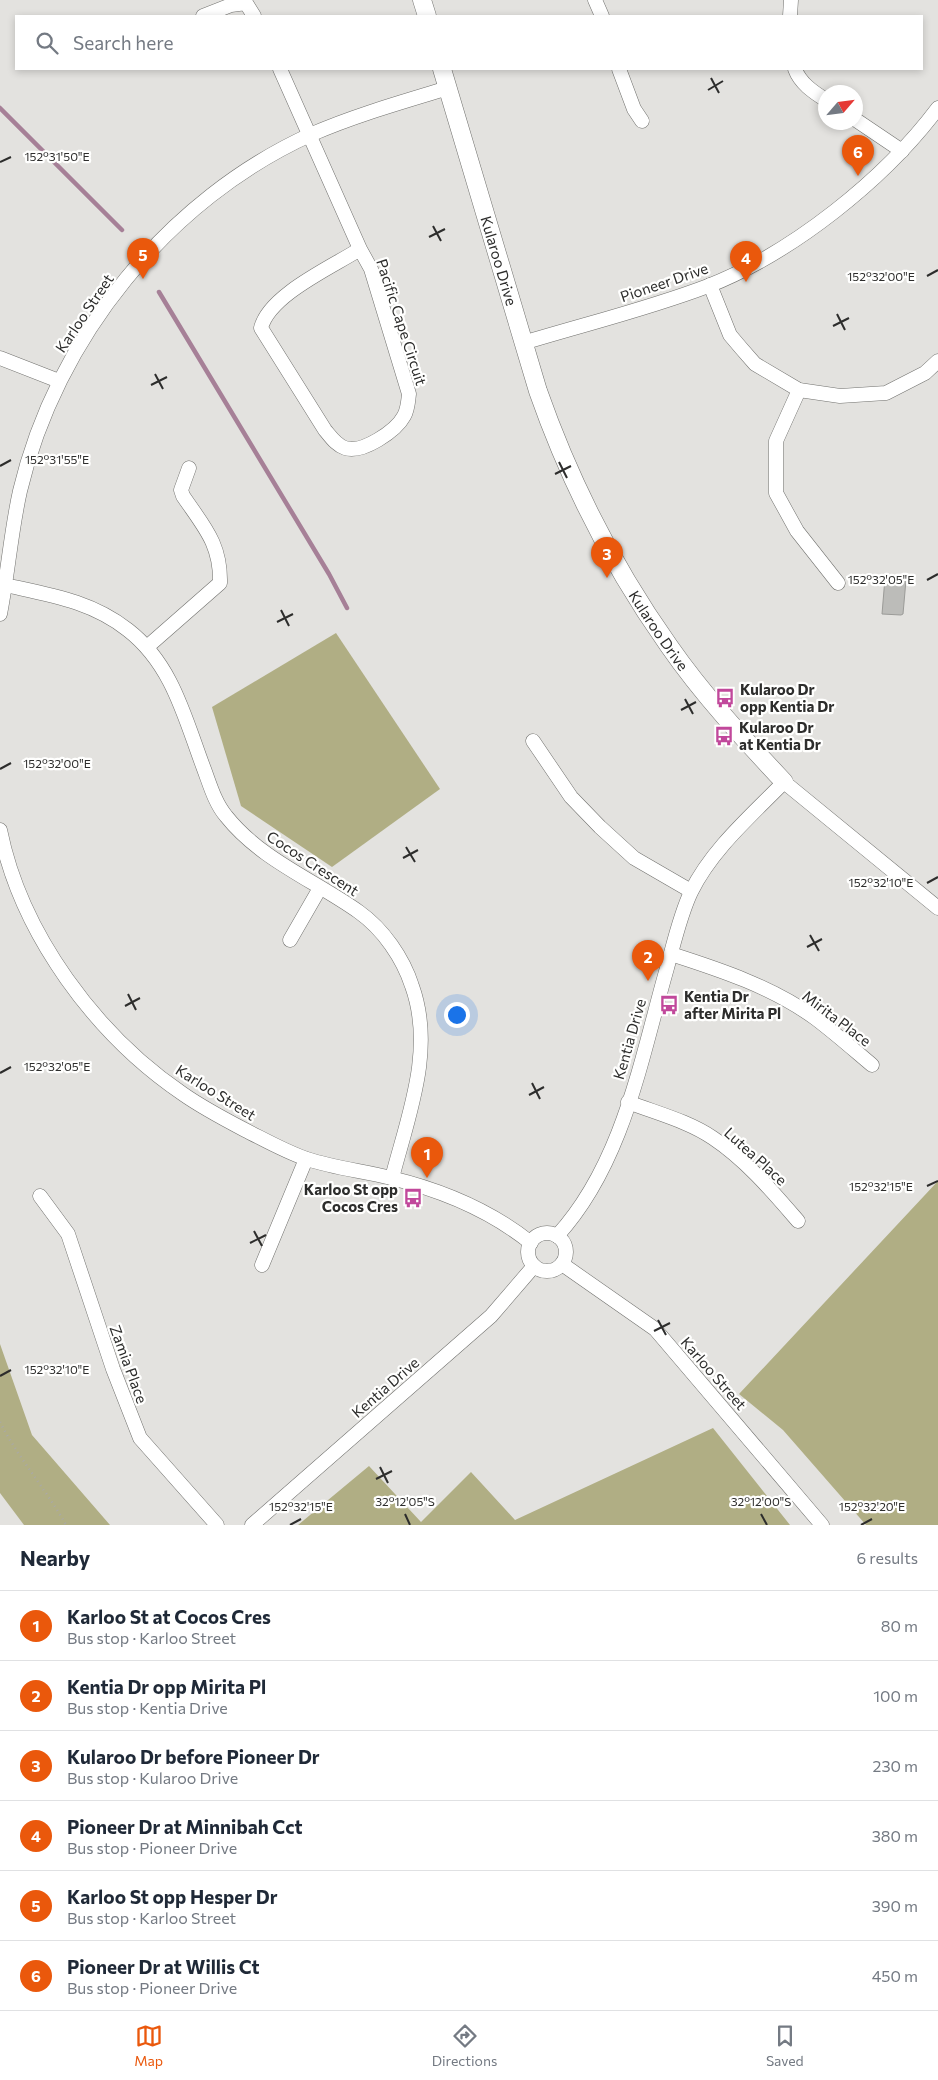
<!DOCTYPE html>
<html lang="en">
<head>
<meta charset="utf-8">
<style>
  :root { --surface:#fff; --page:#f2f2f3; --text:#1f2937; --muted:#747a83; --line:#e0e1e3; --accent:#ea580c }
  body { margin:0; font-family:Commissioner,sans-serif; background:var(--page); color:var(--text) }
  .compass { position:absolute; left:818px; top:85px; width:45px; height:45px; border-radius:50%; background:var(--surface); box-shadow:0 2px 8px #0003; rotate:62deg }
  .you { position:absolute; left:456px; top:1014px; width:18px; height:18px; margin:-12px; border:4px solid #fff; border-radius:50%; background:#1a73e8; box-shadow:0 0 0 8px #1a73e833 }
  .badge { display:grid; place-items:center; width:32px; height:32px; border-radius:50%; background:var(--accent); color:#fff; font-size:16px; font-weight:700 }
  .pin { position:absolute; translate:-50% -41px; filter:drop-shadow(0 1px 2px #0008) }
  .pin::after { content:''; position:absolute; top:26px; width:18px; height:15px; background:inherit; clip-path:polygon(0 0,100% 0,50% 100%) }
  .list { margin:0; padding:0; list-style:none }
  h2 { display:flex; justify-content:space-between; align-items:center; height:65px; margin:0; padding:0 20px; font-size:21px }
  h2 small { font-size:16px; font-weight:400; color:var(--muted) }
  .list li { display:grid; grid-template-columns:32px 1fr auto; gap:15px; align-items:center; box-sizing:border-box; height:70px; padding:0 20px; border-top:1px solid var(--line) }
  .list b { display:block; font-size:19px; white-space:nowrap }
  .list p { margin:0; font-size:16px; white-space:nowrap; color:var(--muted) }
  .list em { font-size:16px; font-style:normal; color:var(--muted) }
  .icon { flex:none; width:28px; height:28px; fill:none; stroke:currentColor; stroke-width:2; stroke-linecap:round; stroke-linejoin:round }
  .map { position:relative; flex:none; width:938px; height:1525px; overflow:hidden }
  .search { position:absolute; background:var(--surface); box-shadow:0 2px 8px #0003; left:15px; right:15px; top:15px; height:55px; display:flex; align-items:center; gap:12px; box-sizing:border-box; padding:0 18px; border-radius:0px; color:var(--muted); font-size:19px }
  .sheet { height:485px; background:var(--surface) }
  nav { display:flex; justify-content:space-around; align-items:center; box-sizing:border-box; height:70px; border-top:1px solid var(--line); background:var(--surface); font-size:14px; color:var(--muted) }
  nav a { display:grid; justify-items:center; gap:2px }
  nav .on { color:var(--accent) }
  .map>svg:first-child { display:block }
</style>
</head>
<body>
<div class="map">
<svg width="938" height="1525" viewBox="0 0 938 1525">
  <rect width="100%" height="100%" fill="#e3e2df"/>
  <g fill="#b0ae84">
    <path d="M 336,633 L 440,789 L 332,867 L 241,806 L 212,707 Z"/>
    <path d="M 938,1181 L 938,1525 L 866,1525 L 783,1430 L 739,1394 Z"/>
    <path d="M 0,1344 L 32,1435 L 110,1525 L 24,1525 L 0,1493 Z"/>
    <path d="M 713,1428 L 790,1525 L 298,1525 L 369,1466 L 421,1522 L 471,1472 L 515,1520 Z"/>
  </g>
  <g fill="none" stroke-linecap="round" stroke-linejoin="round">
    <g stroke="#a68097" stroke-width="4.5">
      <path d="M 0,108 L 122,230"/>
      <path d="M 159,292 L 329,574 L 347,608"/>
    </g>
  </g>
  <path fill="#bcbcb9" stroke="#9b9b98" d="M 885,578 L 906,580 L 903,614 L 901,615 L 882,614 Z"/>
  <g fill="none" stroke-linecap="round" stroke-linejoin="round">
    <defs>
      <g id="minor">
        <path d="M 595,0 L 602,16"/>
        <path d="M 203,16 L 231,5 L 246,3 L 254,16"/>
        <path d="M 790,16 L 791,0"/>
        <path d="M 280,69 L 360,249 C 332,267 269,295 261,328 L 325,430 C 331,437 336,445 345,448 C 362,454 396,431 404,416 C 408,409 408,402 409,394 L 371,269 L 360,249"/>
        <path d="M 619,69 L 634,109 L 642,121"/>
        <path d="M 795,69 C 800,83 813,92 826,100"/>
        <path d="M 856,120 L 902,151"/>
        <path d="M 710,285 L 730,335 L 741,348 L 755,364 L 799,390 L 840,396 L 886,393 L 925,373 L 938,361"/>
        <path d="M 523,343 C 585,324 648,309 708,286 C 792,253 884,180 938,108"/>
        <path d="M 0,358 L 59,381"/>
        <path d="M 799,390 L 776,441 L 776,493 L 797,531 L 838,583"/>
        <path d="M 5,585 C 50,595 91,601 128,630 C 173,665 185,719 204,769 C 210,785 215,803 226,816 C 261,860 314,880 359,912 C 383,929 403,958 412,986 C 435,1050 408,1116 392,1178"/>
        <path d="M 0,614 C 8,573 11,531 20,491 C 56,338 168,199 312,134 C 356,115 402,102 448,88"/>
        <path d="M 147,647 L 220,583 C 221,544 204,527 183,496 L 181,490 L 189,468"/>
        <path d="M 533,741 L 571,797 L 600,827 L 634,858 L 691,891"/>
        <path d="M 0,830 C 21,934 96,1035 183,1094 C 203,1108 224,1119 245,1130 C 265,1140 286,1152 307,1159 C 334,1168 363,1171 391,1178 C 441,1190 491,1211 531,1243"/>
        <path d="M 290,940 L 320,888"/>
        <path d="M 671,954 C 721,970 772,987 815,1018 C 835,1033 853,1049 872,1065"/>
        <path d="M 628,1102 C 656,1113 688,1121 713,1138 C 746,1160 772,1191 798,1221"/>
        <path d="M 40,1196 L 68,1234 L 113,1369 L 140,1438 L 217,1525"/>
        <circle cx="547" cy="1252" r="19"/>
        <path d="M 557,1236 C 623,1164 641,1059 667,968 C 674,943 680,915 691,892 C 712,849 752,815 784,782 L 938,908"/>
        <path d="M 562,1264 L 655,1329 L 822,1525"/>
        <path d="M 262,1265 L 306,1159"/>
        <path d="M 252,1525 L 491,1316 L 534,1266"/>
      </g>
      <g id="major">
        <path d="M 422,0 L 427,16"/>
        <path id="s1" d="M 442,69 L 538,391 C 570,482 613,567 669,646 C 703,695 744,739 784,782"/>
      </g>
    </defs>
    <use href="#minor" stroke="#71716e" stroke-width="15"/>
    <use href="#major" stroke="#71716e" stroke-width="19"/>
    <path stroke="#aaa9a7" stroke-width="2.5" stroke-dasharray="1 4" stroke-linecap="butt" d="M 0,1422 C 18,1458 46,1489 66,1525"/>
    <use href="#minor" stroke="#fff" stroke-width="14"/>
    <use href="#major" stroke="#fff" stroke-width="18"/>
  </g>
  <path fill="none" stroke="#2d2d2c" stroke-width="2" d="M 711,78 L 719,93M 708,90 L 723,81M 0,162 L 11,157M 433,226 L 441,241M 429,237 L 445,229M 927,276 L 938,270M 837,314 L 845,330M 833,326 L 849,318M 155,374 L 163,389M 151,385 L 167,377M 559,462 L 567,478M 0,466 L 11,460M 555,474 L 571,466M 927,580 L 938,574M 281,610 L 289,626M 277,622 L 293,614M 685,699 L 693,714M 681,710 L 696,702M 0,769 L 11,763M 406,847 L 415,862M 403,858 L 418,850M 927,883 L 938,877M 810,935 L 819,951M 807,947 L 822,939M 128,994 L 136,1010M 125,1006 L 140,998M 0,1073 L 11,1067M 532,1083 L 540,1099M 529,1095 L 544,1087M 927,1186 L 938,1181M 254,1231 L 262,1246M 250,1243 L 266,1235M 658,1320 L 666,1335M 654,1331 L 670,1323M 0,1376 L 11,1370M 380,1467 L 388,1483M 376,1479 L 392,1471M 405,1514 L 410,1525M 761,1514 L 767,1525M 290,1525 L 301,1519M 861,1525 L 872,1519"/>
  <defs>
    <symbol id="bus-bare" viewBox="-9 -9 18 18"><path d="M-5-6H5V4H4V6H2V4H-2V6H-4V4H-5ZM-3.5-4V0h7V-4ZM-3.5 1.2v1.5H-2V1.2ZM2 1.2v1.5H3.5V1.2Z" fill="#c1489b" stroke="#fffffe" stroke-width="2.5" paint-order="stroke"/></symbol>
  </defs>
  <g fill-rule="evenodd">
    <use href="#bus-bare" x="711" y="684" width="28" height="28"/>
    <use href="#bus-bare" x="710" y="722" width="28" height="28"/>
    <use href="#bus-bare" x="655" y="991" width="28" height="28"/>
    <use href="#bus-bare" x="399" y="1184" width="28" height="28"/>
  </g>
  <g text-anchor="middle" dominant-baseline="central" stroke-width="4.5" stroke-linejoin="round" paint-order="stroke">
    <g font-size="15" fill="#2d2d2c" stroke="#fffffe">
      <text stroke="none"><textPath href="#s1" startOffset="200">Kularoo Drive</textPath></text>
      <text transform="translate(664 282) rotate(-19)">Pioneer Drive</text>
      <text transform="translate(84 313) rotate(-56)">Karloo Street</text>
      <text transform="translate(402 322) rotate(72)">Pacific Cape Circuit</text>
      <text stroke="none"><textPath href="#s1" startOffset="605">Kularoo Drive</textPath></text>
      <text transform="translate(313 863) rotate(33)">Cocos Crescent</text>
      <text transform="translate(837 1018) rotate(37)">Mirita Place</text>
      <text transform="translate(629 1039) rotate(-74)">Kentia Drive</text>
      <text transform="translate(216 1092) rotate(32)">Karloo Street</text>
      <text transform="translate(756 1156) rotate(42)">Lutea Place</text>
      <text transform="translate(129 1364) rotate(70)">Zamia Place</text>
      <text transform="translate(714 1373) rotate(49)">Karloo Street</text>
      <text transform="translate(385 1387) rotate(-41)">Kentia Drive</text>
    </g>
    <g font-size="15" font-weight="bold" fill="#2d2d2c" stroke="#fffffe" text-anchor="start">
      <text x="740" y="689">Kularoo Dr<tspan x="740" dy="17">opp Kentia Dr</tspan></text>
      <text x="739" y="727">Kularoo Dr<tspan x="739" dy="17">at Kentia Dr</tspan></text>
      <text x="684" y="996">Kentia Dr<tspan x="684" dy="17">after Mirita Pl</tspan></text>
      <text x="398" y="1189" text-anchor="end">Karloo St opp<tspan x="398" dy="17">Cocos Cres</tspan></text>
    </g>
  </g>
  <g font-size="12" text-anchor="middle" fill="#2d2d2c" stroke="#fffffe" stroke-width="4.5" stroke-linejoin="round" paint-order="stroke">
    <text x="57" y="161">152°31'50"E</text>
    <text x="881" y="281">152°32'00"E</text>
    <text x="57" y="464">152°31'55"E</text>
    <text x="881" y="584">152°32'05"E</text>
    <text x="57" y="768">152°32'00"E</text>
    <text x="881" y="887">152°32'10"E</text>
    <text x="57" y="1071">152°32'05"E</text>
    <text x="881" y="1191">152°32'15"E</text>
    <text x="57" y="1374">152°32'10"E</text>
    <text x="405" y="1506">32°12'05"S</text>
    <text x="761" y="1506">32°12'00"S</text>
    <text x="301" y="1511">152°32'15"E</text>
    <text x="872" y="1511">152°32'20"E</text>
  </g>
</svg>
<svg class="compass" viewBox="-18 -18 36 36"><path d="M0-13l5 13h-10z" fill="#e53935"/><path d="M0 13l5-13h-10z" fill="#747a83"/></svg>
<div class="you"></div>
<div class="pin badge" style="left:427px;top:1178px">1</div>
<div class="pin badge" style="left:648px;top:981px">2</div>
<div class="pin badge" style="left:607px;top:578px">3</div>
<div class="pin badge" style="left:746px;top:282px">4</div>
<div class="pin badge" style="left:143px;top:279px">5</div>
<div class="pin badge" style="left:858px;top:176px">6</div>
<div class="search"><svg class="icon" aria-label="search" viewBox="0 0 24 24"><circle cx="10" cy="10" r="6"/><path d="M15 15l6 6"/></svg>Search here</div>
</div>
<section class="sheet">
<h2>Nearby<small>6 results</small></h2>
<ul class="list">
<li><span class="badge">1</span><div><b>Karloo St at Cocos Cres</b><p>Bus stop · Karloo Street</p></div><em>80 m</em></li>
<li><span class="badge">2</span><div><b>Kentia Dr opp Mirita Pl</b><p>Bus stop · Kentia Drive</p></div><em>100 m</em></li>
<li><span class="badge">3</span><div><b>Kularoo Dr before Pioneer Dr</b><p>Bus stop · Kularoo Drive</p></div><em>230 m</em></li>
<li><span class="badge">4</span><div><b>Pioneer Dr at Minnibah Cct</b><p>Bus stop · Pioneer Drive</p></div><em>380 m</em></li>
<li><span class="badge">5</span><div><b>Karloo St opp Hesper Dr</b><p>Bus stop · Karloo Street</p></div><em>390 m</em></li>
<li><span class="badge">6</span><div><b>Pioneer Dr at Willis Ct</b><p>Bus stop · Pioneer Drive</p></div><em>450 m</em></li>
</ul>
</section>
<nav>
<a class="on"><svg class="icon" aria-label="map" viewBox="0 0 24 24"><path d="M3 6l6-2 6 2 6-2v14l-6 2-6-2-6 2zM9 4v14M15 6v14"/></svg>Map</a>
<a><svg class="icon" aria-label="directions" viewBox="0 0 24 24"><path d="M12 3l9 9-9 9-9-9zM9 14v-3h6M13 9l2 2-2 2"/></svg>Directions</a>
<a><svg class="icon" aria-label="saved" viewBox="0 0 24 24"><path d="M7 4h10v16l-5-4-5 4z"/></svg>Saved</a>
</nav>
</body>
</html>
